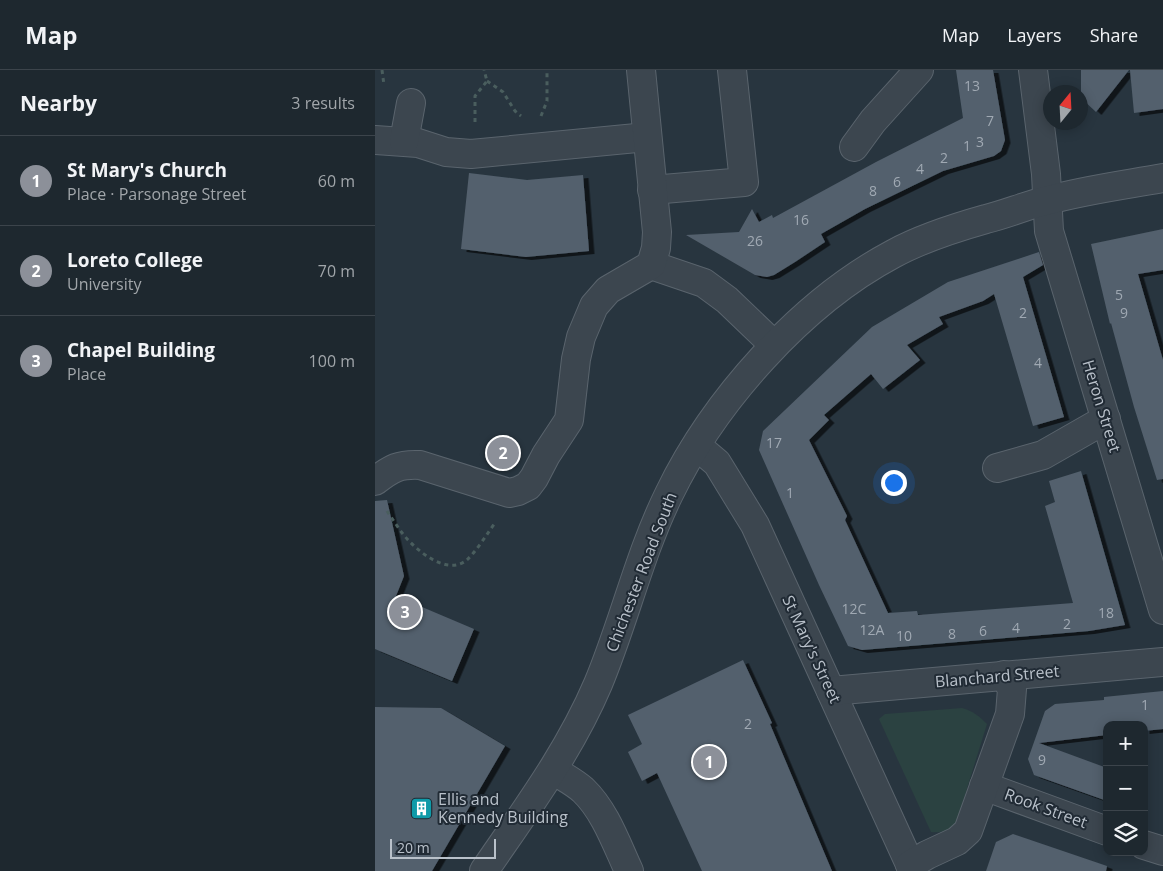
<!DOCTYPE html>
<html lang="en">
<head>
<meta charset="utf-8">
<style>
  :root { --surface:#1e282f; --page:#2b343b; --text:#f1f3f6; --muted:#a1a6aa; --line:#3c444b; --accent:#8c9099 }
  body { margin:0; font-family:"Open Sans",sans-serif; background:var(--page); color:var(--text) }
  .controls { position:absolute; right:15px; bottom:15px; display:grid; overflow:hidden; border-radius:10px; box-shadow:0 2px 12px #0003 }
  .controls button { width:45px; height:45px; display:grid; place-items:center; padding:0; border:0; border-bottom:1px solid var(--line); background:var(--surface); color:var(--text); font:25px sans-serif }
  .compass { position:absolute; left:668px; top:15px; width:45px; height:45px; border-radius:50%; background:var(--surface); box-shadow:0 2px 12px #0003; rotate:18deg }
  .scale { position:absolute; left:15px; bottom:12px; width:106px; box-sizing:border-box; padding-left:5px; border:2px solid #b9c1ca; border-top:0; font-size:14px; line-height:18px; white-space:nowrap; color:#b9c1ca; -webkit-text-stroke:4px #212b35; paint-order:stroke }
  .you { position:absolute; left:518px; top:412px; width:18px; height:18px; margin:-12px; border:4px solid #fff; border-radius:50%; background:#1a73e8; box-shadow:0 0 0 8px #1a73e833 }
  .badge { display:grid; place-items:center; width:32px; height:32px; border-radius:50%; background:var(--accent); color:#fff; font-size:16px; font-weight:700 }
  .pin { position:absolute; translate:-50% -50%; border:2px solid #fff; box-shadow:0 1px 5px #0006 }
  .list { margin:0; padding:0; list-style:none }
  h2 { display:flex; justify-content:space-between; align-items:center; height:65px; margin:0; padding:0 20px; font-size:21px }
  h2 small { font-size:16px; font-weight:400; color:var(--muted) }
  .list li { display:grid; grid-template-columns:32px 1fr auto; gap:15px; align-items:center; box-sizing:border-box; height:90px; padding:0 20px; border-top:1px solid var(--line) }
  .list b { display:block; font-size:19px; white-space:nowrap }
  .list p { margin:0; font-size:16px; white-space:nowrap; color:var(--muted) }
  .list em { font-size:16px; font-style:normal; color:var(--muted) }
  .icon { flex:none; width:28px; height:28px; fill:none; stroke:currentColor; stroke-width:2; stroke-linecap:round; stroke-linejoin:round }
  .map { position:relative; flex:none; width:788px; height:801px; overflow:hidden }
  header { display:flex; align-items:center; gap:30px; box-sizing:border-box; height:70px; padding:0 25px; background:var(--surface); border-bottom:1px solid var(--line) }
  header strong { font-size:24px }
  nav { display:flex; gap:28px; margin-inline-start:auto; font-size:18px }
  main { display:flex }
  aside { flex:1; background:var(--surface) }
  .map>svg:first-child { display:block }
</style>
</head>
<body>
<header>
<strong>Map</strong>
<nav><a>Map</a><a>Layers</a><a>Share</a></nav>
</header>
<main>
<aside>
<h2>Nearby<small>3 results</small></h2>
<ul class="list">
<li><span class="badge">1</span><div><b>St Mary's Church</b><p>Place · Parsonage Street</p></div><em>60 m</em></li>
<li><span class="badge">2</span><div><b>Loreto College</b><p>University</p></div><em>70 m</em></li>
<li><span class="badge">3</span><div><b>Chapel Building</b><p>Place</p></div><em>100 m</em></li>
</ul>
</aside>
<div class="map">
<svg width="788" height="801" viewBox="0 0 788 801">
  <defs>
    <filter id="shadow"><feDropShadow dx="5.5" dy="3" stdDeviation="0" flood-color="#0009"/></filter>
  </defs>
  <rect width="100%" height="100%" fill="#28353f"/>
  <path fill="#2b4241" d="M 587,638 C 598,641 604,646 612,654 L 581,754 C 573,761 566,763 556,762 L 504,649 L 510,644 Z"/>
  <g fill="#53606d" filter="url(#shadow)">
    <path d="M 581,0 L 618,0 L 630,70 L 626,81 L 619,86 L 568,101 L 490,139 L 446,164 L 450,172 L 420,192 L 399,205 L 392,207 L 380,205 L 311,165 L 364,162 L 377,139 L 384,152 L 397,145 L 398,148 L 501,92 L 588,48 Z"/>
    <path d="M 706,0 L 754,0 L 721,42 L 706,28 Z"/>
    <path d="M 755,0 L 788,0 L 788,39 L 759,43 Z"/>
    <path d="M 94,103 L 152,110 L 208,105 L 214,181 L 151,187 L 86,179 Z"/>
    <path d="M 788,159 L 788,200 L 763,204 L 788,290 L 788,409 L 782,410 L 759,337 L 736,253 L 735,254 L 716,174 Z"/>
    <path d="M 664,182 L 668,195 L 648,207 L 689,347 L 658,356 L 619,224 L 608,231 L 564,247 L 568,254 L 532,275 L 545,290 L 508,319 L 496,304 L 449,345 L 454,350 L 434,370 L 472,446 L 470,450 L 513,543 L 542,541 L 543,545 L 698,533 L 670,436 L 680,432 L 674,411 L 706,401 L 750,555 L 714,561 L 487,580 L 473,576 L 444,515 L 384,380 L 388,361 L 497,257 L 573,212 Z"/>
    <path d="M 12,430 L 29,506 L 21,526 L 99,559 L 77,611 L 0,579 L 0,431 Z"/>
    <path d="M 368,590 L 397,653 L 395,654 L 457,801 L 327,801 L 282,703 L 267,711 L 253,682 L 267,674 L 253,645 Z"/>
    <path d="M 788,621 L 788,659 L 769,661 L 769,655 L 732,655 L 732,665 L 664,673 L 732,698 L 732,731 L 659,705 L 653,689 L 670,641 L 680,634 L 729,630 L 729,627 Z"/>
    <path d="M 0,637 L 66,638 L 130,676 L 57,801 L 0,801 Z"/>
    <path d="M 638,764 L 732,796 L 731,801 L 611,801 L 621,772 Z"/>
  </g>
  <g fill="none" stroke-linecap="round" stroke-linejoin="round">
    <defs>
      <g id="minor">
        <path d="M 658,0 L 671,104 L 674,161 L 788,540"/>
        <path d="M 0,70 L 43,73 L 71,82 L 96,84 L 272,67"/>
        <path d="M 29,71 L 36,33"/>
        <path d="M 479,77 L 498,51 L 544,0"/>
        <path d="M 277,120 L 369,112 L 357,0"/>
        <path d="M 276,195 L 329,213 L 352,230 L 399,275"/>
        <path d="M 319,379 L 329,382 L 342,393 L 380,455 L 538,801"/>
        <path d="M 622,398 L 668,385 L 731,349"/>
        <path d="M 0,411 C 17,398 24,394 45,395 L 134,423 L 143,421 L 153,416 L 159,408 L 171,385 L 194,350 L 201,289 L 206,267 L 219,236 L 233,220 L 276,195 L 281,178 L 282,162 L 266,0"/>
        <path d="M 456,621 L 788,592"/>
        <path d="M 178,700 C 187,706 199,712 208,720 C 230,741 241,773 254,801"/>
        <path d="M 609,716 L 732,761"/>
        <path d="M 769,775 L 788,781"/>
        <path d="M 535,795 L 552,785 L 582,771 L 593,761 L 635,644 L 637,619 L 629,605"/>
        <path d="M 109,801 C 150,741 194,682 223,614 C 249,552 264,485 294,424 C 339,331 426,233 518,184 C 547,168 579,158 611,149 C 631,144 650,136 670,131 C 709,120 749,115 788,108"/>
      </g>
    </defs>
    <use href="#minor" stroke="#5a646d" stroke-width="30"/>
    <g stroke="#4a5e5e" stroke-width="3" stroke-dasharray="4 4" stroke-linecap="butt">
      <path d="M 7,0 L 9,15"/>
      <path d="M 112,11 L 128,22 L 140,41 L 146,46"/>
      <path d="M 166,46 L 172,31 L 172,1"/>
      <path d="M 100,52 L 100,26 L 112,11 L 109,0"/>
      <path d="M 12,441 C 19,451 26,463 35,472 C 47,484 71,503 89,492 C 97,488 114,461 120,453"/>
    </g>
    <use href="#minor" stroke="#3c464f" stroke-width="28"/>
  </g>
  <defs>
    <symbol id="building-square" viewBox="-11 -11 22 22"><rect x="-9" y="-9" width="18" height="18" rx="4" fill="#0f9aa8" stroke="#212b35"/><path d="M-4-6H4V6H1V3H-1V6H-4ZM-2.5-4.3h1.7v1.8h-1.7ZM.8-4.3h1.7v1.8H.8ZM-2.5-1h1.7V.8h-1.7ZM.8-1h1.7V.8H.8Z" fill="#fff"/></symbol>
  </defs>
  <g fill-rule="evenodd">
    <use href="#building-square" x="34" y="726" width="25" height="25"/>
  </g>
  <g text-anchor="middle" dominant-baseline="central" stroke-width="4" stroke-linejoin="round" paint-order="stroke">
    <g font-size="14" fill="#a0a9b3">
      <text x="597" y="15">13</text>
      <text x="615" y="50">7</text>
      <text x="605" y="71">3</text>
      <text x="592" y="75">1</text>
      <text x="569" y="87">2</text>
      <text x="545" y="98">4</text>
      <text x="522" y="111">6</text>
      <text x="498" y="120">8</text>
      <text x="426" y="149">16</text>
      <text x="380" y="170">26</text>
      <text x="744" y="224">5</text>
      <text x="648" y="242">2</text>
      <text x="749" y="242">9</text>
      <text x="663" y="292">4</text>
      <text x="399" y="372">17</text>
      <text x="415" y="422">1</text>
      <text x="479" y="538">12C</text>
      <text x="731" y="542">18</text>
      <text x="692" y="553">2</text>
      <text x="641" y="557">4</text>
      <text x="497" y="559">12A</text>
      <text x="608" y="560">6</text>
      <text x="577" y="563">8</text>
      <text x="529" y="565">10</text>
      <text x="770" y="634">1</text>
      <text x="373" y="653">2</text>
      <text x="667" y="689">9</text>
    </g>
    <g font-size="16" fill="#b9c1ca" stroke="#212b35">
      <text transform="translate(727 336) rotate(73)">Heron Street</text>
      <text transform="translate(266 502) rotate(-69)">Chichester Road South</text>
      <text transform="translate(437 579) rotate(65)">St Mary's Street</text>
      <text transform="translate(622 606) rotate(-5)">Blanchard Street</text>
      <text transform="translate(671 738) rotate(20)">Rook Street</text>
    </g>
    <g font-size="16" fill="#b9c1ca" stroke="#212b35" text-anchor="start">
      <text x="63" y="729">Ellis and<tspan x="63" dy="18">Kennedy Building</tspan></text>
    </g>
  </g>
</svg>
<div class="controls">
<button>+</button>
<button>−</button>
<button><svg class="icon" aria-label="layers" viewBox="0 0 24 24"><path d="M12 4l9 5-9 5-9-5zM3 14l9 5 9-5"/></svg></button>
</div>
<svg class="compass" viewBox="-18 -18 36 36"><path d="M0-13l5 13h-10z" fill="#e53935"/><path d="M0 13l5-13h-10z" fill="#a1a6aa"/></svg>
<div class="scale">20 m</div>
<div class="you"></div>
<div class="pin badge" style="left:334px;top:692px">1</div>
<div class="pin badge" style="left:128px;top:383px">2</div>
<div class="pin badge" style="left:30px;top:542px">3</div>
</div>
</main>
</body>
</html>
